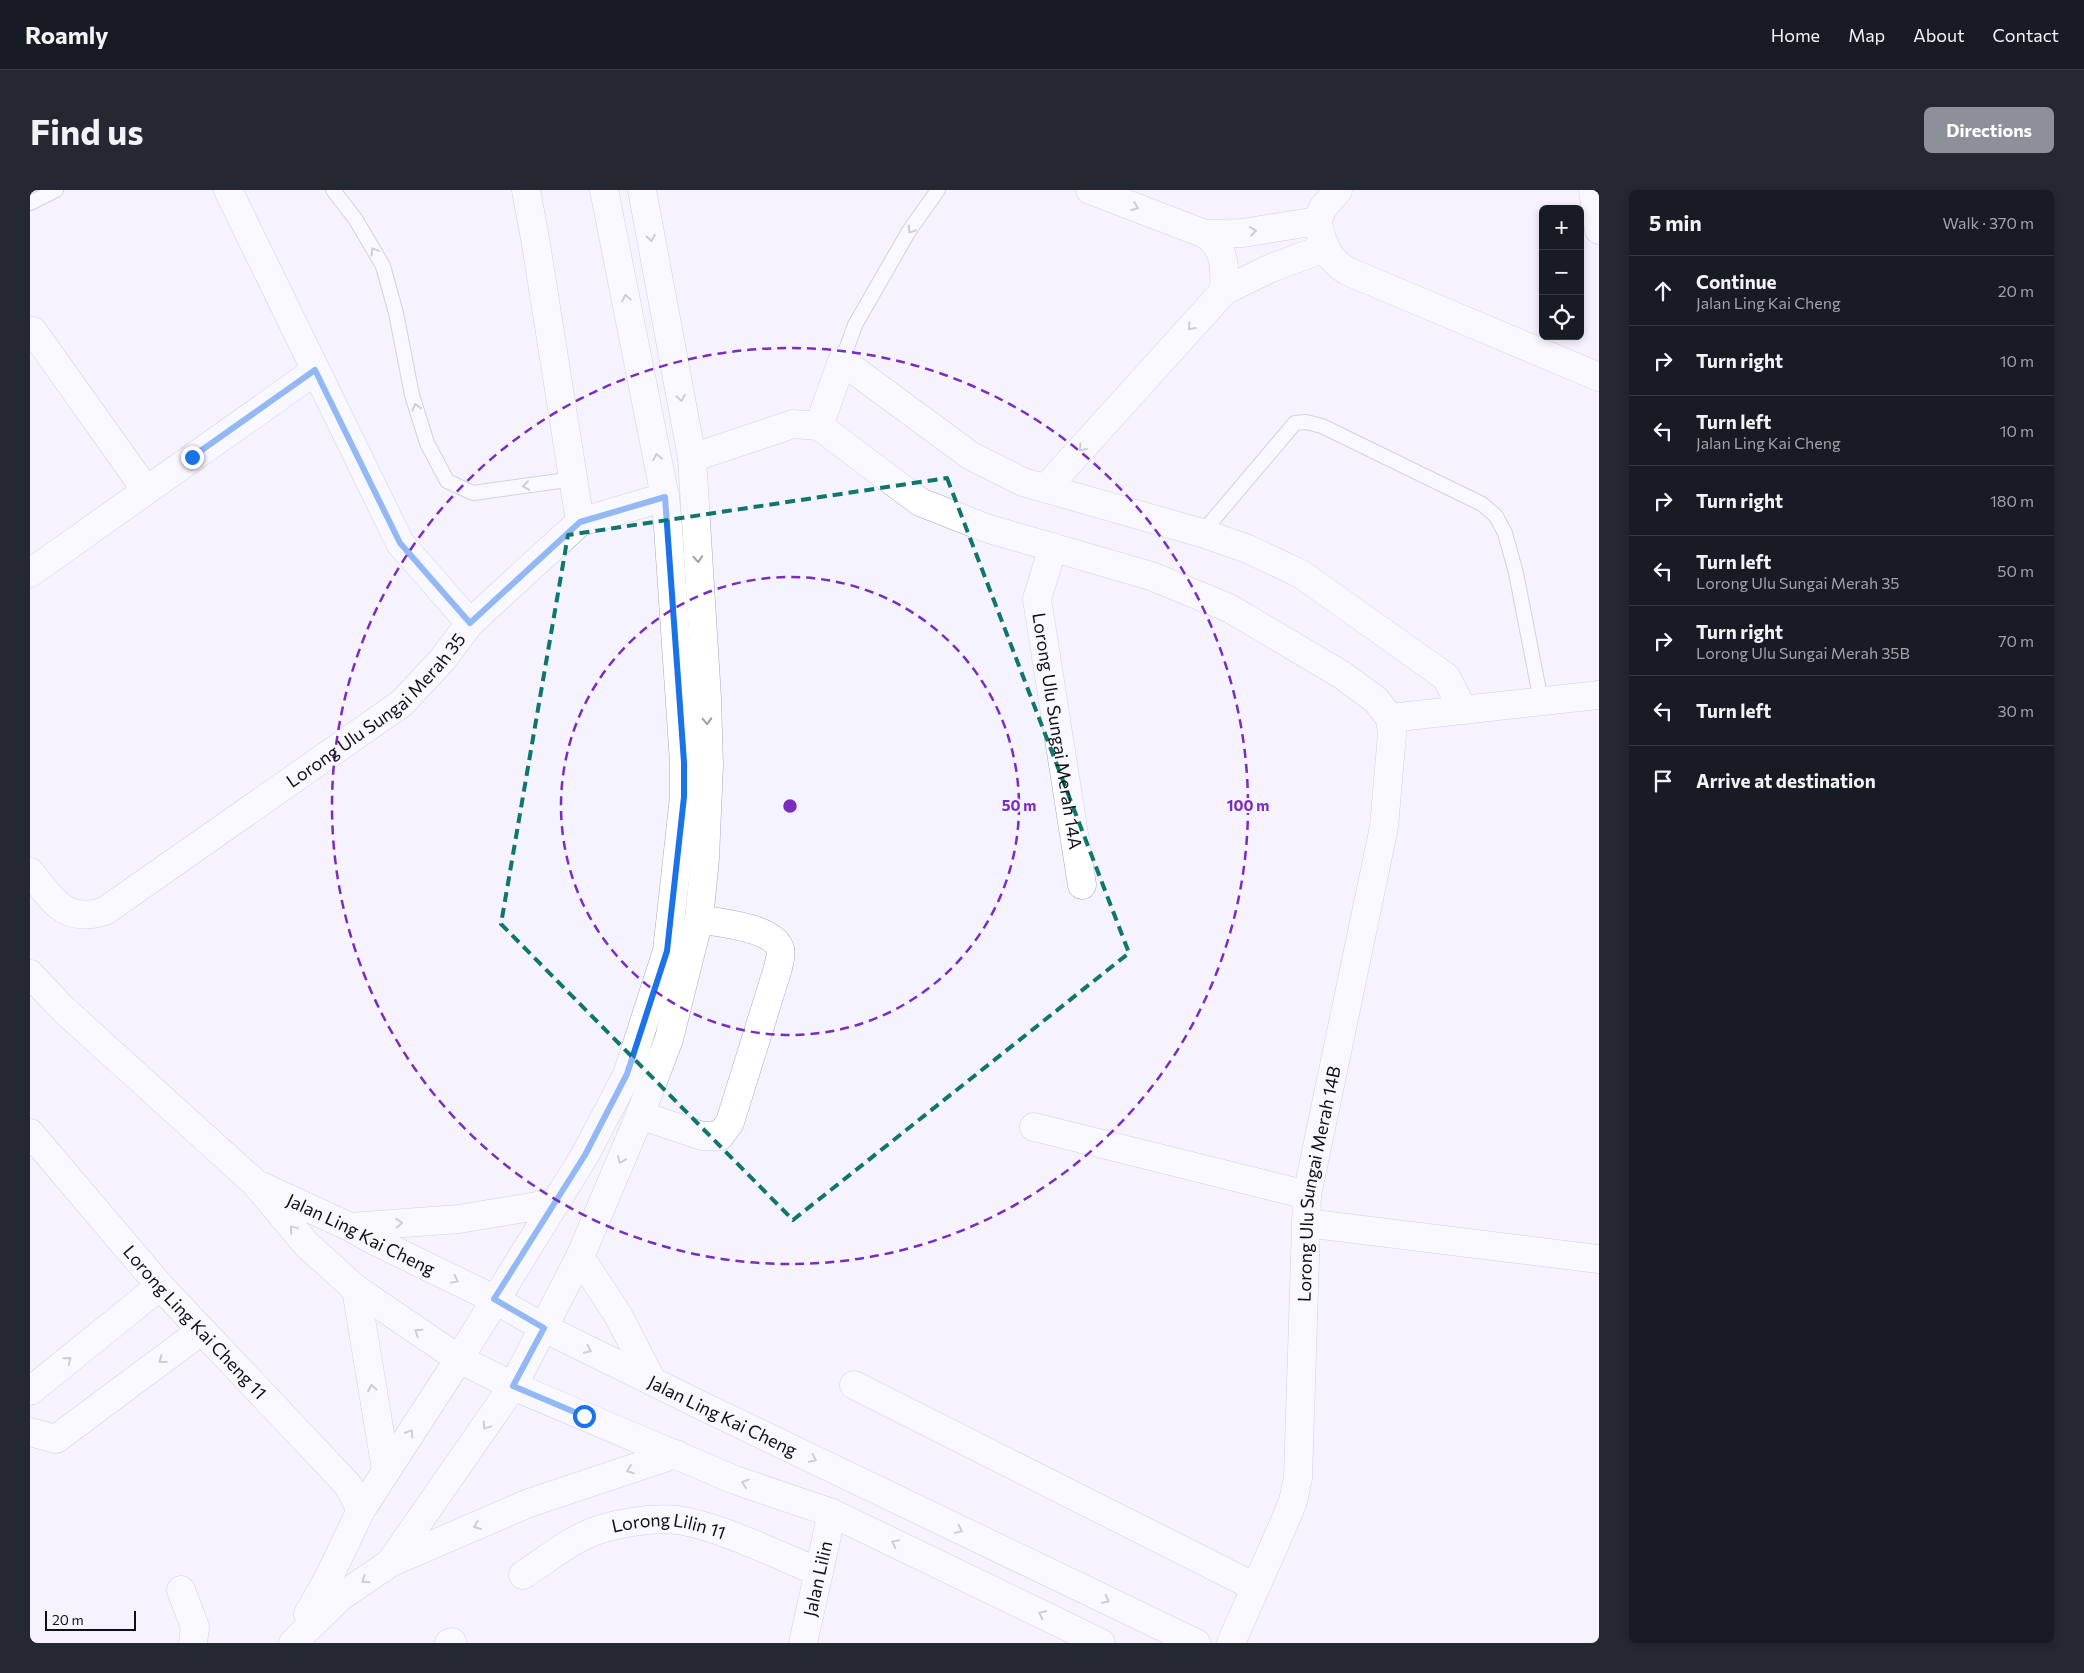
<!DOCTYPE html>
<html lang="en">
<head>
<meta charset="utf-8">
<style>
  :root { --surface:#171b24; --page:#242831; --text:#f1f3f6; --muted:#9ea1a6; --line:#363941; --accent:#8c9099 }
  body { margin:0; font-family:Commissioner,sans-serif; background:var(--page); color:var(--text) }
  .controls { position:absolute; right:15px; top:15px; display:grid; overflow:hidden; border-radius:8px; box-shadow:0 2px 8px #0003 }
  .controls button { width:45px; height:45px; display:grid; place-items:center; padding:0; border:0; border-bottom:1px solid var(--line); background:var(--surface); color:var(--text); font:25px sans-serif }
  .scale { position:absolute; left:15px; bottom:12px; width:91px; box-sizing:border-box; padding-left:5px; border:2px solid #111016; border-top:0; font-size:14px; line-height:18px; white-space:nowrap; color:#111016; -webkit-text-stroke:4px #f5f3ff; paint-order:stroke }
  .stop { position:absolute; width:15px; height:15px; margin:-11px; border:4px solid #1a73e8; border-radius:50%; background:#fff }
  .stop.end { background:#1a73e8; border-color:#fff; box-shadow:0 1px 5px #0008 }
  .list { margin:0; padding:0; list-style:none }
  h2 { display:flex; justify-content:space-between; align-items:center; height:65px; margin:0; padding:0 20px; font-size:21px }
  h2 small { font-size:16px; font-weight:400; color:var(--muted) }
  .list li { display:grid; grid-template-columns:32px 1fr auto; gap:15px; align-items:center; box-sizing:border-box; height:70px; padding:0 20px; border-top:1px solid var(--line) }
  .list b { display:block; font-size:19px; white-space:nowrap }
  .list p { margin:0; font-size:16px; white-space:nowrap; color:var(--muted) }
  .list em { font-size:16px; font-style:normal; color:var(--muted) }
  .icon { flex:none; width:28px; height:28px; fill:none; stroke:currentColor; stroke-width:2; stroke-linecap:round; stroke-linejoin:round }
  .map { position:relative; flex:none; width:1569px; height:1453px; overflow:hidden; border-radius:8px }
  header { display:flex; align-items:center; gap:30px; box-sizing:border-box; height:70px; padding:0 25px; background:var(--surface); border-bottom:1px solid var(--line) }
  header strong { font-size:24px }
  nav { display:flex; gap:28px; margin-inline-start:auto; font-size:18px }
  .intro { display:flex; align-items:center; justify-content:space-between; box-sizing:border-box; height:120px; padding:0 30px }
  h1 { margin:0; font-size:35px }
  .button { padding:12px 22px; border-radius:8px; background:var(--accent); color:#fff; font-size:18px; font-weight:700 }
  main { display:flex; gap:30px; padding:0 30px }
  aside { flex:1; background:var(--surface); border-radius:8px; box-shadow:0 2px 8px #0003 }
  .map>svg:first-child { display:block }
</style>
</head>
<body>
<header>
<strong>Roamly</strong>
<nav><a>Home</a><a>Map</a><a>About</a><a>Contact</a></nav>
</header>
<div class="intro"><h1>Find us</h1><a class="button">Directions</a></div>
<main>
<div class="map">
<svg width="1569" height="1453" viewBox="0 0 1569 1453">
  <rect width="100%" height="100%" fill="#f5f3ff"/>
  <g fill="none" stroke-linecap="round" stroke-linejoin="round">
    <defs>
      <g id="service">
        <path d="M 303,0 L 326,30 L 353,76 L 366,123 L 382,205 L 397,253 L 417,291 L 443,303 L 544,289"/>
        <path d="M 0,13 L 26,0"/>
        <path d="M 812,171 L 825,135 L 879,41 L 908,0"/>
        <path d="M 1172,343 L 1265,233 L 1276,232 L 1292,236 L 1452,314 L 1466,326 L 1475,343 L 1486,383 L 1511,511"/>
      </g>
      <g id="minor">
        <path d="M 198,0 L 370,353 L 440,433"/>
        <path d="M 496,0 L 505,48 L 550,332"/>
        <path d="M 1060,0 L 1175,44 C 1196,59 1195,77 1194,101"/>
        <path d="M 1308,0 L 1293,18 L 1287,31 C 1294,56 1295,66 1317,81 L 1569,187"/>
        <path d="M 1563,0 L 1569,40"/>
        <path d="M 1175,44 L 1213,43 L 1287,31"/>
        <path d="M 3,141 L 116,300"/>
        <path d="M 789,236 L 812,171 L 941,266 L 993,292 L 1172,343 L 1218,359 L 1271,384 L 1416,487 L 1433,520"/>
        <path d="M 662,268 L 763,234 L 789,236 L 890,312 L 956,338 L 1121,386 L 1199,418 L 1312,485 L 1346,510 L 1360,528"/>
        <path d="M 1016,298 L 1194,101 L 1241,78 L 1295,58"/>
        <path id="s1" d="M 1023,357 L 1007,409 L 1052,695"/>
        <path d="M 0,383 L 285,181"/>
        <path d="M 1360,528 L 1569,505"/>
        <path id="s2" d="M 0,682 C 23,710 34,734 75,721 L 372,513 L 412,470 L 440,433 L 550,332 L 635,307"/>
        <path d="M 610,925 L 672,946 L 690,946 L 700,932 L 748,778 C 749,773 752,764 750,759 C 743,737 689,733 669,729"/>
        <path d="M 1004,937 L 1277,1005"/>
        <path id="s3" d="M 0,943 L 130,1096 L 318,1295 L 331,1320"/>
        <path d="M 1276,1033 L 1569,1069"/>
        <path d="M 824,1195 L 1225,1397"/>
        <path d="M 0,1201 L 130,1096"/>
        <path d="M 0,1242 L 26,1249 L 171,1141"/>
        <path id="s4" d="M 493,1385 C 516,1370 539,1351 565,1341 C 588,1333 624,1327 648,1330 C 692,1337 747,1365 789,1382"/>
        <path d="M 151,1400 L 165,1437 L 163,1453"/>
        <path d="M 419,1453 L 422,1452"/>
        <path id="s5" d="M 773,1453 L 802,1323"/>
        <path id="s6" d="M 1201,1453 L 1255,1331 L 1263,1311 L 1268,1288 L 1277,1005 L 1354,637 L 1362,544 L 1360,528"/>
      </g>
      <g id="tertiary">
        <path d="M 0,784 L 33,819 L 224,992 L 277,1055 L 326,1099 L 429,1169 L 483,1196 L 705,1290 L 802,1323 L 1071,1453"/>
        <path id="s7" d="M 231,996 L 320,1037 L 345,1051 L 464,1109 L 514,1138 L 664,1212 L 1166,1453"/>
        <path d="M 320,1037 L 429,1029 L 525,1013"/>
        <path d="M 550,1067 L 588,1125 L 622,1191"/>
        <path d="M 326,1099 L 356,1280"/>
        <path d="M 360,1373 L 499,1313 L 646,1264"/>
        <path d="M 278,1424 L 297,1391 L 331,1320 L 429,1169 L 555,965 L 597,885 L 637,761 L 654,607 L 654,572 L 638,337 L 635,307 L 574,0"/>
        <path d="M 263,1453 L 310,1407 L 360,1373 L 483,1196 L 550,1067 L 610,925 L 639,849 L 669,729 L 675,668 L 679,575 L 677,508 L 662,268 L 612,0"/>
      </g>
    </defs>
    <use href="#service" stroke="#adaabc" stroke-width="16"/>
    <use href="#minor" stroke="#adaabc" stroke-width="29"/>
    <use href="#tertiary" stroke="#adaabc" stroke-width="29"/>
    <use href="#service" stroke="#fff" stroke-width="14"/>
    <use href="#minor" stroke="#fff" stroke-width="28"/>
    <use href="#tertiary" stroke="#fff" stroke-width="28"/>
  </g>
  <defs><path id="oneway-chevron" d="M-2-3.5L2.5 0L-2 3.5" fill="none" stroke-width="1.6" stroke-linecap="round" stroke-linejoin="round" transform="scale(1.25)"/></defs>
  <g stroke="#a09fa2">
    <use href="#oneway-chevron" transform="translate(1105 17) rotate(21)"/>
    <use href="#oneway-chevron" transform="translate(881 40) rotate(123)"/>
    <use href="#oneway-chevron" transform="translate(1223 41) rotate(-9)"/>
    <use href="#oneway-chevron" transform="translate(621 48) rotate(80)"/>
    <use href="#oneway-chevron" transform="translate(344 61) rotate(-121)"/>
    <use href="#oneway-chevron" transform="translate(596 108) rotate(-101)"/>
    <use href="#oneway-chevron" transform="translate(1161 137) rotate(132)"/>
    <use href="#oneway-chevron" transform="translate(651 208) rotate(80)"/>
    <use href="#oneway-chevron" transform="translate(386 217) rotate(-107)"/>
    <use href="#oneway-chevron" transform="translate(1052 258) rotate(132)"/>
    <use href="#oneway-chevron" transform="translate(627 267) rotate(-101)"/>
    <use href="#oneway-chevron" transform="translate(496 296) rotate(172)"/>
    <use href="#oneway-chevron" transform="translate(668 369) rotate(86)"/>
    <use href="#oneway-chevron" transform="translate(677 531) rotate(88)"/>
    <use href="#oneway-chevron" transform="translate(591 970) rotate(113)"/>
    <use href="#oneway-chevron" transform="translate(369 1033) rotate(-4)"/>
    <use href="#oneway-chevron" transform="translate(263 1039) rotate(-130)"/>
    <use href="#oneway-chevron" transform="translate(425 1090) rotate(26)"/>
    <use href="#oneway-chevron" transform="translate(388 1142) rotate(-146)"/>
    <use href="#oneway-chevron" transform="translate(558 1160) rotate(26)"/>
    <use href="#oneway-chevron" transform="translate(38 1170) rotate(-39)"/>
    <use href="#oneway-chevron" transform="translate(132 1170) rotate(143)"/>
    <use href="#oneway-chevron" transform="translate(342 1198) rotate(-100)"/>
    <use href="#oneway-chevron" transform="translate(456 1236) rotate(124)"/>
    <use href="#oneway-chevron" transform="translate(380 1243) rotate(-57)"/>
    <use href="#oneway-chevron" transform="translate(783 1269) rotate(26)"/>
    <use href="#oneway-chevron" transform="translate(600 1280) rotate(161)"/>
    <use href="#oneway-chevron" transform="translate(715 1293) rotate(-161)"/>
    <use href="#oneway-chevron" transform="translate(447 1336) rotate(157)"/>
    <use href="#oneway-chevron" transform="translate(929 1340) rotate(26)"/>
    <use href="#oneway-chevron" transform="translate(865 1353) rotate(-154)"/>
    <use href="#oneway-chevron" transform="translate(335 1390) rotate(146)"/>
    <use href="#oneway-chevron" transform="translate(1076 1410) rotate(26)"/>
    <use href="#oneway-chevron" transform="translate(1012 1424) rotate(-154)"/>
  </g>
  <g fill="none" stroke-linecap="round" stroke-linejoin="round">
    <path stroke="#1a73e8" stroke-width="6" d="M 162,267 L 285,180 L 370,353 L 440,433 L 550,332 L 635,307 L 654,572 L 654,607 L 637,761 L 597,884 L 555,965 L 464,1109 L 514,1138 L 483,1196 L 554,1226"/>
  </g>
  <path d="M0 0H1569V1453H0ZM 917,288 L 1099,763 L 763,1030 L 471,734 L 538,345 Z" fill="#f5f3ff" fill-opacity=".55" fill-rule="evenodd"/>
  <path fill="none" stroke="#0f766e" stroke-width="4" stroke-dasharray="10 6" stroke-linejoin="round" d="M 917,288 L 1099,763 L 763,1030 L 471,734 L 538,345 Z"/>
  <g fill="none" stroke="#7b2cbf" stroke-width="2.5" stroke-dasharray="9 6">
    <circle cx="760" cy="616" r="229"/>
    <circle cx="760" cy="616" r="458"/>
  </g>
  <g text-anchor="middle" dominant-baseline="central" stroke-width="4" stroke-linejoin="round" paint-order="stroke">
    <g font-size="18" fill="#111016" stroke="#f5f3ff">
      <text stroke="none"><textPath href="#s2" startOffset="431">Lorong Ulu Sungai Merah 35</textPath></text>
      <text stroke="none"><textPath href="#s1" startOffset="188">Lorong Ulu Sungai Merah 14A</textPath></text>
      <text stroke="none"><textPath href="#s6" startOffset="474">Lorong Ulu Sungai Merah 14B</textPath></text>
      <text stroke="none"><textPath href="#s7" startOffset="111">Jalan Ling Kai Cheng</textPath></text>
      <text stroke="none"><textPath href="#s3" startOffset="251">Lorong Ling Kai Cheng 11</textPath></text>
      <text stroke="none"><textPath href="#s7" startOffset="516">Jalan Ling Kai Cheng</textPath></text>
      <text stroke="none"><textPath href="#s4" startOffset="160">Lorong Lilin 11</textPath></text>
      <text stroke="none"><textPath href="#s5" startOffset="66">Jalan Lilin</textPath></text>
    </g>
  </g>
  <circle cx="760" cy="616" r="8" fill="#7b2cbf" stroke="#f5f3ff" stroke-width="2.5"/>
  <g font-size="15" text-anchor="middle" font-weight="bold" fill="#7b2cbf" stroke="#f5f3ff" stroke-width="4" stroke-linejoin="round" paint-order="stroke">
    <text x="989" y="621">50 m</text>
    <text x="1218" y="621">100 m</text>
  </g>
</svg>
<div class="controls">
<button>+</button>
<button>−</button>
<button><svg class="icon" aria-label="locate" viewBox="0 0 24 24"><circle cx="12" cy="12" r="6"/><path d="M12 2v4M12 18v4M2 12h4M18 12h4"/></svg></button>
</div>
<div class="scale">20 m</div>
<div class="stop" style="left:554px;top:1226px"></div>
<div class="stop end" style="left:162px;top:267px"></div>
</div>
<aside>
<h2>5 min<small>Walk · 370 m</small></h2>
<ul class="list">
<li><svg class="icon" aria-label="ahead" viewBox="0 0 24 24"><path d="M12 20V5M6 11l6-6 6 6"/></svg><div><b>Continue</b><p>Jalan Ling Kai Cheng</p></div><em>20 m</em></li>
<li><svg class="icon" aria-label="right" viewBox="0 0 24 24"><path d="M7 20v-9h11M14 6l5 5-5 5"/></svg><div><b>Turn right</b></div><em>10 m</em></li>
<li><svg class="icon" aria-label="left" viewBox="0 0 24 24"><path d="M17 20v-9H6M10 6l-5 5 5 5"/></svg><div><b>Turn left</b><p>Jalan Ling Kai Cheng</p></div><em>10 m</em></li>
<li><svg class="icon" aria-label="right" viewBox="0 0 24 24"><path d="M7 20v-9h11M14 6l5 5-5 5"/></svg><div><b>Turn right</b></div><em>180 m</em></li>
<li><svg class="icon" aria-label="left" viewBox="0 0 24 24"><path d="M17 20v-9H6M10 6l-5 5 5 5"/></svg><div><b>Turn left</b><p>Lorong Ulu Sungai Merah 35</p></div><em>50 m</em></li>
<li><svg class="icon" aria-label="right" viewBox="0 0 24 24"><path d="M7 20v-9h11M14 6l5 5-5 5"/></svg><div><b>Turn right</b><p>Lorong Ulu Sungai Merah 35B</p></div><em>70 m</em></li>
<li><svg class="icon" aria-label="left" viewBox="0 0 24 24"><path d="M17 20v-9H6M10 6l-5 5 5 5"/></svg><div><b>Turn left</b></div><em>30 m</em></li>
<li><svg class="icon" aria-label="arrive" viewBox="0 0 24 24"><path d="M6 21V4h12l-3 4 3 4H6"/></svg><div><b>Arrive at destination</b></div></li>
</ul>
</aside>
</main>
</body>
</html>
